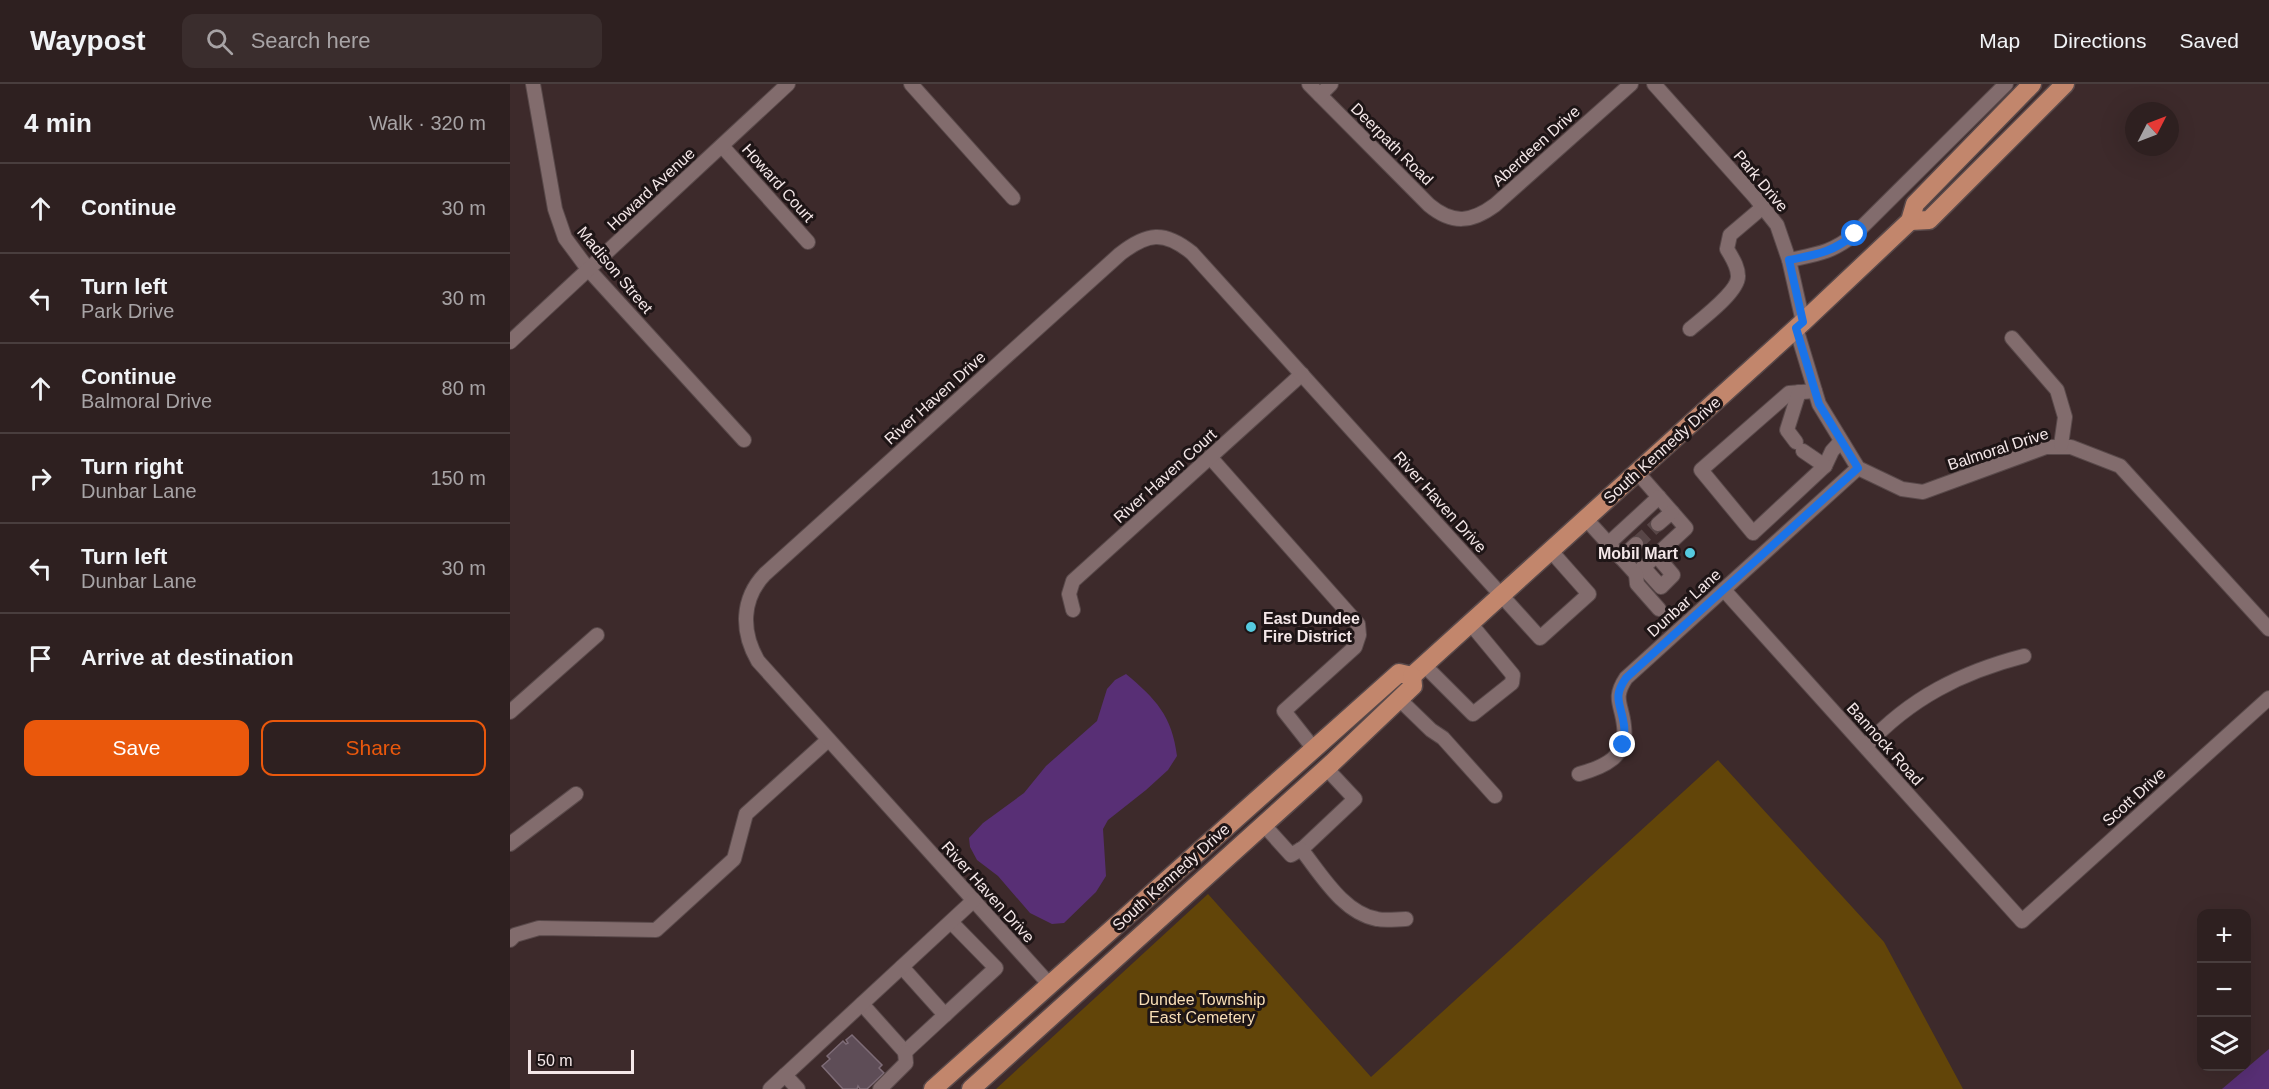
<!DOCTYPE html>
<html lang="en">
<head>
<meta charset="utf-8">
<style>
  :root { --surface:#2e2020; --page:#3a2d2d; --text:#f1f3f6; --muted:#a7a3a5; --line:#493e3e; --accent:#ea580c }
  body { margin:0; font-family:Arial,sans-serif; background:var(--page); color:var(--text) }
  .controls { position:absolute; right:18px; bottom:18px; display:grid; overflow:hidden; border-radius:12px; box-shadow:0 6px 24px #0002 }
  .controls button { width:54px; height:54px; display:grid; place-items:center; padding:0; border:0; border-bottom:2px solid var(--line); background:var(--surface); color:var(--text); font:30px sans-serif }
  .compass { position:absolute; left:1615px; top:18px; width:54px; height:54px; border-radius:50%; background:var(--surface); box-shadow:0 6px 24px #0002; rotate:48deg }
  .scale { position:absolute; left:18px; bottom:15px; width:106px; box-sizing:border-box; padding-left:6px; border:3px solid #f4e7e8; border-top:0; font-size:16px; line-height:21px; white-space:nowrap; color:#f4e7e8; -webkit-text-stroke:4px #1e1516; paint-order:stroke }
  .stop { position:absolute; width:18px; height:18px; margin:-14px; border:4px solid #1a73e8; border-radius:50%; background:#fff }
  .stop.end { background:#1a73e8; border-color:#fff; box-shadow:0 2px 6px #0008 }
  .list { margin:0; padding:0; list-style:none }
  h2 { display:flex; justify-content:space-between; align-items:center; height:78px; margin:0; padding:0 24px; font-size:26px }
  h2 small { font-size:20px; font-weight:400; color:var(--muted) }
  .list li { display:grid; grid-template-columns:39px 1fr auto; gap:18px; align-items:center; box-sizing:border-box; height:90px; padding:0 24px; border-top:2px solid var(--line) }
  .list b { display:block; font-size:22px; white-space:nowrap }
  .list p { margin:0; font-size:20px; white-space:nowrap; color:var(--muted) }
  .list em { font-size:20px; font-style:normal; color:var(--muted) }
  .actions { display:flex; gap:12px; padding:18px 24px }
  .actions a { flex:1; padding:14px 0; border:2px solid var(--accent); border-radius:12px; text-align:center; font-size:21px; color:var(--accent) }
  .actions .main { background:var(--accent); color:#fff }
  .icon { flex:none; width:33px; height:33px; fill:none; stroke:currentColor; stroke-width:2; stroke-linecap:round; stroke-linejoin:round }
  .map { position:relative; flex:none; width:1759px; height:1005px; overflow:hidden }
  header { display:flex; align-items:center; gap:36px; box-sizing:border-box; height:84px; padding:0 30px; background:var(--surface); border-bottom:2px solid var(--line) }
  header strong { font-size:28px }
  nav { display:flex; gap:33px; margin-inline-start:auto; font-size:21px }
  .search { width:420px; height:54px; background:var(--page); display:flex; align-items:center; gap:15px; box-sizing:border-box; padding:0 21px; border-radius:12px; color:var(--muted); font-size:22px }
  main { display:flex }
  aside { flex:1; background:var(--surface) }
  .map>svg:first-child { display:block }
</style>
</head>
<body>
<header>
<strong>Waypost</strong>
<div class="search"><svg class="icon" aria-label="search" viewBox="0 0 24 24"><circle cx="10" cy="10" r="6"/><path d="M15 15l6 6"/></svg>Search here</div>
<nav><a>Map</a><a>Directions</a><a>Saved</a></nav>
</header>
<main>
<aside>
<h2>4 min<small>Walk · 320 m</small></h2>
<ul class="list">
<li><svg class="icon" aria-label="ahead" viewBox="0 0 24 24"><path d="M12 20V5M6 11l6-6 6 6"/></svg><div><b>Continue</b></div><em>30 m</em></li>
<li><svg class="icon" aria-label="left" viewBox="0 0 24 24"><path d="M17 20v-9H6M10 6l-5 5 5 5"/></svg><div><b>Turn left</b><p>Park Drive</p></div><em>30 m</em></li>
<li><svg class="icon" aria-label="ahead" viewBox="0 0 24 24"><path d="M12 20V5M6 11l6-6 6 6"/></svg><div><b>Continue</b><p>Balmoral Drive</p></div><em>80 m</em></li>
<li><svg class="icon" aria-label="right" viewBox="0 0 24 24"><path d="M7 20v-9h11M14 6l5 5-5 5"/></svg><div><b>Turn right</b><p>Dunbar Lane</p></div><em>150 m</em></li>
<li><svg class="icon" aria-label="left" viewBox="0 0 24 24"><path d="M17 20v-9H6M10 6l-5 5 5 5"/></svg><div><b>Turn left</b><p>Dunbar Lane</p></div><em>30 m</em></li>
<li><svg class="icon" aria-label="arrive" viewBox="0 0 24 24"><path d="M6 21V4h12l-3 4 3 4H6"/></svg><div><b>Arrive at destination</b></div></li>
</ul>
<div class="actions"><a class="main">Save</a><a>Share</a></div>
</aside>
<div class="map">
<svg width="1759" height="1005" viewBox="0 0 1759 1005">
  <rect width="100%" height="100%" fill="#3d2a2b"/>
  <path fill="#624509" d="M 1208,676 L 1374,858 L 1453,1005 L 486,1005 L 698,810 L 861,993 Z"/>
  <g fill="#582f75">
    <path d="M 616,590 C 646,615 662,632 667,672 L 658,686 L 636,706 L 598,736 L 593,745 L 596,792 L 586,808 L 554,839 L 542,840 L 520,829 L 488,792 L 467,776 L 460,763 L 459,754 L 473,739 L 514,709 L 536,682 L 587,637 L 597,605 L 605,596 Z"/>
    <path d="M 1759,965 L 1759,1005 L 1712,1005 Z"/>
  </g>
  <path fill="#5e4d57" stroke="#7e6c77" stroke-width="1.5" d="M 342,951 L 372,981 L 369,984 L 374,989 L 357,1005 L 350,1005 L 348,1002 L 347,1005 L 333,1005 L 312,982 L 320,975 L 317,972 L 333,957 L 336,960 L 338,959 L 336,956 Z"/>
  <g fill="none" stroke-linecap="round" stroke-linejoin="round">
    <path stroke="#584647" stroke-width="14" stroke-dasharray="14 7" stroke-linecap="butt" d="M 1126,460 L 1148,440"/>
    <defs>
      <g id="minor">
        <path d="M 23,0 L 45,125 L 55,154 L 78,185 L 234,356"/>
        <path d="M 401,0 L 503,114"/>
        <path d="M 799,0 L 919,121 C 943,141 962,138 985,121 L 1121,0"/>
        <path d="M 1144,0 L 1244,112 L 1267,141 L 1279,176 L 1293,238"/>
        <path d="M 810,11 L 821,0"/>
        <path d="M 212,62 L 298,158"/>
        <path d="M 1279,176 C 1308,170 1321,169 1345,150 L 1496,0"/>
        <path d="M 1286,244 L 1309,320 L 1348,384 L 1392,405 L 1413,408 L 1536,363 L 1561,363 L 1610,382 L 1759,545"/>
        <path d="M 1180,245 C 1192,235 1229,207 1228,192 C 1228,182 1222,174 1217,165 L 1220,151 L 1253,123"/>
        <path d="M 1502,254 L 1547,306 L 1555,333 L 1551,361"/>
        <path d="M 0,258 L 278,0"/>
        <path d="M 1305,307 L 1279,309 L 1191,386 L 1243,449 L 1315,382 L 1322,367 L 1331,357"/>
        <path d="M 1286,358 L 1277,346 L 1289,308"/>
        <path d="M 1293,367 L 1315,382"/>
        <path d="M 700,373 L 848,540 L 849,551 L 845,563 L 774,627 L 804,665"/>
        <path d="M 1076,435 L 1126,490 L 1176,444 L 1127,388"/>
        <path d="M 1148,440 L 1162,428"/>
        <path d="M 1098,460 L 1149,413"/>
        <path d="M 1111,474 L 1126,460"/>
        <path d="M 1133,483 L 1151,503 L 1163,491 L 1146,471"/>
        <path d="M 1126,490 L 1127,500 L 1149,525"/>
        <path d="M 1214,506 L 1512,837 L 1759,614"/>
        <path d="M 563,526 L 559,510 L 563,497 L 792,290"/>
        <path d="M 914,581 L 963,630 L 1002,599 L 1003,591 L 960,539"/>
        <path d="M 889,615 L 921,646 L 933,654 L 985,712"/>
        <path d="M 0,628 L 87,551"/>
        <path d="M 1356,662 C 1400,614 1452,588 1514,572"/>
        <path d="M 1069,690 C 1094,683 1118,673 1114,642 C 1112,620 1102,615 1116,594 L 1348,384"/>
        <path d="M 754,741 L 781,771 L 793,764 L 845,715 L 816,684"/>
        <path d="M 0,760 L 66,710"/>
        <path d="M 791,765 C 811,790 833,829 867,835 C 876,837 887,835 896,835"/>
        <path d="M 0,856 L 5,851 L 29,844 L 146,846 L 224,775 L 236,730 L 318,656"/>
        <path d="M 392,883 L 435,931 L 486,884 L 441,838"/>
        <path d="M 540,901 L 248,577 C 231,548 231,515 255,490 L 610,170 C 637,149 654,146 682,169 L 1030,554 L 1079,510 L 1041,467"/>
        <path d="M 352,920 L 395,968 L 435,931"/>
        <path d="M 275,991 L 288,1005"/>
        <path d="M 260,1005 L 464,816"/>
        <path d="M 370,1005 L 396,979 L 395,968"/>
      </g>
      <g id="major">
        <path d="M 1400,137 L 1419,136 L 1555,0"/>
        <path d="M 902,592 L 1293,238 L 1400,137 L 1405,120 L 1522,0"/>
        <path d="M 423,1005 L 889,589 L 902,592"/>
        <path d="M 461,1005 L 822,679 L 903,602 L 902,592"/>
      </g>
    </defs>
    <use href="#minor" stroke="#59494a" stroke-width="16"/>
    <use href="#major" stroke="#59494a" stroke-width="21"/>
    <use href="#minor" stroke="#826c6d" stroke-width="14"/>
    <use href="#major" stroke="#c2866c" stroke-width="18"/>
  </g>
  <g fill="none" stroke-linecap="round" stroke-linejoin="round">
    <path stroke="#1a73e8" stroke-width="8" d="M 1113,661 C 1114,654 1115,647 1114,641 C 1111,619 1102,614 1116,594 L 1348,384 L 1309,320 L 1286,244 L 1293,238 L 1279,176 C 1308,170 1321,169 1345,150"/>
  </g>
  <g fill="#55cadf" stroke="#1e1516" stroke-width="2">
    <circle cx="1180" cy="469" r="6"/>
    <circle cx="741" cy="543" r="6"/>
  </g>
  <g text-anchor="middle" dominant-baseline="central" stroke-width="6" stroke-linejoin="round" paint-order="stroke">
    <g font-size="16" fill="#f4e7e8" stroke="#1e1516">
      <text transform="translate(882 60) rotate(45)">Deerpath Road</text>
      <text transform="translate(1026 62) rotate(-42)">Aberdeen Drive</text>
      <text transform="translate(1251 97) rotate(50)">Park Drive</text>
      <text transform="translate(268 99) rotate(48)">Howard Court</text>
      <text transform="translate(141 105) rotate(-43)">Howard Avenue</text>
      <text transform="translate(105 186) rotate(50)">Madison Street</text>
      <text transform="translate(425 314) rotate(-42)">River Haven Drive</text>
      <text transform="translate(1488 365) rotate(-18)">Balmoral Drive</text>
      <text transform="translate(1152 366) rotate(-42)">South Kennedy Drive</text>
      <text transform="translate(655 392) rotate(-42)">River Haven Court</text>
      <text transform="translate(930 418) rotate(48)">River Haven Drive</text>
      <text transform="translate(1174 519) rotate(-42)">Dunbar Lane</text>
      <text transform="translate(1375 660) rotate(48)">Bannock Road</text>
      <text transform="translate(1624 713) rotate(-42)">Scott Drive</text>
      <text transform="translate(661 793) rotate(-42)">South Kennedy Drive</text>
      <text transform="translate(478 808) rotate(48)">River Haven Drive</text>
    </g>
    <g font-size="16" font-weight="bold" fill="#f4e7e8" stroke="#1e1516" text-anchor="end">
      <text x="1168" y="469">Mobil Mart</text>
      <text x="753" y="534" text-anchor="start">East Dundee<tspan x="753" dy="18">Fire District</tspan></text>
    </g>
    <g font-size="16" fill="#f9dfb7" stroke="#1e1516">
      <text x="692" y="915">Dundee Township<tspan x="692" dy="18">East Cemetery</tspan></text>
    </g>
  </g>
</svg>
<div class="controls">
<button>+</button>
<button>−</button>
<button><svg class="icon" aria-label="layers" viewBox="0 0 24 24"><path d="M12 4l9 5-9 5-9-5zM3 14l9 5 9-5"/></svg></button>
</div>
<svg class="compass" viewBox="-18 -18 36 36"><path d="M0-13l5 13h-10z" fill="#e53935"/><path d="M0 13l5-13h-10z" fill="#a7a3a5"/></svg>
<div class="scale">50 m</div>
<div class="stop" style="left:1345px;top:150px"></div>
<div class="stop end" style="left:1113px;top:661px"></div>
</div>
</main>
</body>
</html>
